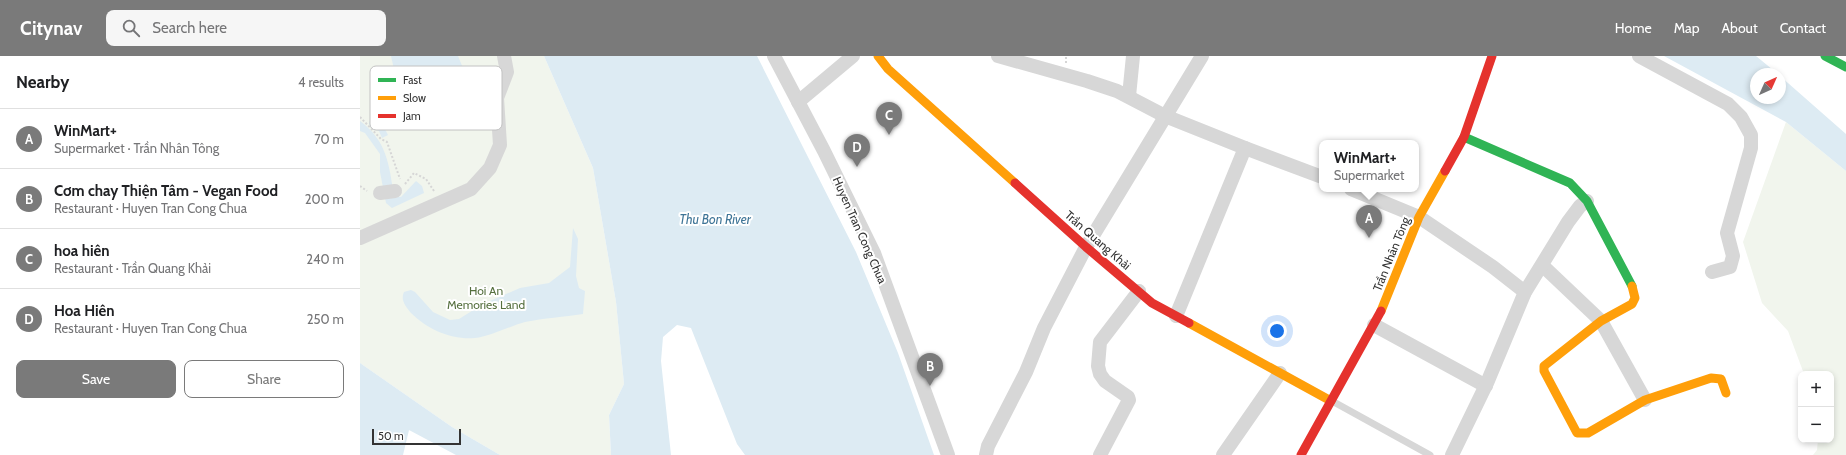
<!DOCTYPE html>
<html lang="en">
<head>
<meta charset="utf-8">
<style>
  :root { --surface:#fff; --page:#f6f6f6; --text:#202124; --muted:#757577; --line:#e0e0e0; --accent:#7a7a7a }
  body { margin:0; font-family:Cabin,sans-serif; background:var(--page); color:var(--text) }
  .controls { position:absolute; right:12px; bottom:12px; display:grid; overflow:hidden; border-radius:8px; box-shadow:0 2px 6px #0003 }
  .controls button { width:36px; height:36px; display:grid; place-items:center; padding:0; border:0; border-bottom:1px solid var(--line); background:var(--surface); color:var(--text); font:20px sans-serif }
  .compass { position:absolute; left:1390px; top:12px; width:36px; height:36px; border-radius:50%; background:var(--surface); box-shadow:0 2px 6px #0003; rotate:45deg }
  .scale { position:absolute; left:12px; bottom:10px; width:89px; box-sizing:border-box; padding-left:4px; border:2px solid #333; border-top:0; font-size:11px; line-height:14px; white-space:nowrap; color:#333; -webkit-text-stroke:3px #fff; paint-order:stroke }
  .you { position:absolute; left:917px; top:275px; width:14px; height:14px; margin:-10px; border:3px solid #fff; border-radius:50%; background:#1a73e8; box-shadow:0 0 0 6px #1a73e833 }
  .badge { display:grid; place-items:center; width:26px; height:26px; border-radius:50%; background:var(--accent); color:#fff; font-size:13px; font-weight:700 }
  .pin { position:absolute; translate:-50% -33px; filter:drop-shadow(0 1px 2px #0008) }
  .pin::after { content:''; position:absolute; top:21px; width:14px; height:12px; background:inherit; clip-path:polygon(0 0,100% 0,50% 100%) }
  .popup { position:absolute; left:959px; top:84px; width:100px; height:52px; box-sizing:border-box; display:grid; place-content:center; border-radius:8px; background:var(--surface); filter:drop-shadow(0 1px 3px #0005); font-size:13px; white-space:nowrap; color:var(--muted) }
  .popup b { font-size:15px; color:var(--text) }
  .popup::after { content:''; position:absolute; left:50%; top:100%; margin-left:-8px; border:8px solid transparent; border-top-color:var(--surface) }
  .list { margin:0; padding:0; list-style:none }
  h2 { display:flex; justify-content:space-between; align-items:center; height:52px; margin:0; padding:0 16px; font-size:17px }
  h2 small { font-size:13px; font-weight:400; color:var(--muted) }
  .list li { display:grid; grid-template-columns:26px 1fr auto; gap:12px; align-items:center; box-sizing:border-box; height:60px; padding:0 16px; border-top:1px solid var(--line) }
  .list b { display:block; font-size:15px; white-space:nowrap }
  .list p { margin:0; font-size:13px; white-space:nowrap; color:var(--muted) }
  .list em { font-size:13px; font-style:normal; color:var(--muted) }
  .actions { display:flex; gap:8px; padding:12px 16px }
  .actions a { flex:1; padding:9px 0; border:1px solid var(--accent); border-radius:8px; text-align:center; font-size:14px; color:var(--accent) }
  .actions .main { background:var(--accent); color:#fff }
  .icon { flex:none; width:22px; height:22px; fill:none; stroke:currentColor; stroke-width:2; stroke-linecap:round; stroke-linejoin:round }
  .map { position:relative; flex:none; width:1486px; height:399px; overflow:hidden }
  header { display:flex; align-items:center; gap:24px; box-sizing:border-box; height:56px; padding:0 20px; background:var(--accent); color:#fff }
  header strong { font-size:19px }
  nav { display:flex; gap:22px; margin-inline-start:auto; font-size:14px }
  .search { width:280px; height:36px; background:var(--page); display:flex; align-items:center; gap:10px; box-sizing:border-box; padding:0 14px; border-radius:8px; color:var(--muted); font-size:15px }
  main { display:flex }
  aside { flex:1; background:var(--surface) }
  .map>svg:first-child { display:block }
</style>
</head>
<body>
<header>
<strong>Citynav</strong>
<div class="search"><svg class="icon" aria-label="search" viewBox="0 0 24 24"><circle cx="10" cy="10" r="6"/><path d="M15 15l6 6"/></svg>Search here</div>
<nav><a>Home</a><a>Map</a><a>About</a><a>Contact</a></nav>
</header>
<main>
<aside>
<h2>Nearby<small>4 results</small></h2>
<ul class="list">
<li><span class="badge">A</span><div><b>WinMart+</b><p>Supermarket · Trần Nhân Tông</p></div><em>70 m</em></li>
<li><span class="badge">B</span><div><b>Cơm chay Thiện Tâm - Vegan Food</b><p>Restaurant · Huyen Tran Cong Chua</p></div><em>200 m</em></li>
<li><span class="badge">C</span><div><b>hoa hiên</b><p>Restaurant · Trần Quang Khải</p></div><em>240 m</em></li>
<li><span class="badge">D</span><div><b>Hoa Hiên</b><p>Restaurant · Huyen Tran Cong Chua</p></div><em>250 m</em></li>
</ul>
<div class="actions"><a class="main">Save</a><a>Share</a></div>
</aside>
<div class="map">
<svg width="1486" height="399" viewBox="0 0 1486 399">
  <rect width="100%" height="100%" fill="#fff"/>
  <g fill="#f1f5ed">
    <path d="M 0,0 L 184,0 L 233,112 L 256,246 L 264,328 L 249,359 L 251,399 L 140,399 L 92,371 L 0,307 Z"/>
    <path d="M 1426,66 L 1486,115 L 1486,399 L 1453,399 L 1457,394 L 1458,384 L 1471,384 L 1471,318 L 1444,318 L 1428,275 L 1402,247 L 1383,186 Z"/>
  </g>
  <g fill="#ddebf3">
    <path d="M 31,0 L 98,0 L 110,29 L 92,46 C 76,35 58,33 45,48 C 42,51 41,56 38,58 C 33,63 28,64 23,69 L 28,79 L 22,82 L 19,75 L 11,72 L 9,67 L 12,60 L 26,54 L 38,44 L 39,35 Z"/>
    <path d="M 184,0 L 397,0 L 496,196 L 538,297 L 574,399 L 385,399 L 377,388 L 331,272 L 317,269 L 303,281 L 301,305 L 311,399 L 251,399 L 249,359 L 264,328 L 256,246 L 233,112 Z"/>
    <path d="M 1304,0 L 1396,0 L 1418,18 L 1396,18 L 1396,42 L 1420,42 L 1420,20 L 1486,78 L 1486,115 L 1426,66 Z"/>
    <path d="M 0,65 C 27,85 29,108 34,140 L 41,141 L 56,125 L 62,130 L 64,137 L 32,152 L 26,147 L 20,116 L 20,98 L 5,77 L 0,75 Z"/>
    <path d="M 213,172 L 218,183 L 216,220 L 219,232 L 225,235 L 223,258 C 204,261 184,262 165,266 C 150,270 129,281 115,282 C 92,284 68,274 51,257 C 46,251 40,244 44,236 L 51,234 L 55,236 L 73,256 L 90,264 L 99,263 L 123,248 L 160,232 L 189,227 L 210,211 Z"/>
    <path d="M 0,307 L 92,371 L 140,399 L 96,399 L 49,374 L 43,399 L 0,399 Z"/>
  </g>
  <g fill="none" stroke-linecap="round" stroke-linejoin="round">
    <g stroke="#d6d6d6" stroke-width="2" stroke-dasharray="2 2" stroke-linecap="butt">
      <path d="M 706,7 L 706,0"/>
      <path d="M 0,61 L 21,83 L 27,86 L 40,123"/>
      <path d="M 45,128 L 54,117 L 66,123 L 74,135"/>
      <path d="M 0,130 L 7,135"/>
    </g>
    <path stroke="#d7d7d7" stroke-width="7" d="M 972,345 L 1070,399"/>
    <g stroke="#d7d7d7" stroke-width="14">
      <path d="M 414,0 L 464,95 L 514,197 L 588,399"/>
      <path d="M 638,0 L 727,25 L 757,35 L 805,60 L 885,92 L 962,121"/>
      <path d="M 1279,0 L 1368,48 L 1381,61 L 1391,79 L 1391,92 L 1367,177 L 1373,200 L 1370,211 L 1352,216"/>
      <path d="M 769,40 L 773,0"/>
      <path d="M 438,46 L 493,0"/>
      <path d="M 991,133 L 1059,161 L 1133,211 L 1165,236"/>
      <path d="M 20,137 L 35,135"/>
      <path d="M 0,182 L 111,133 L 130,112 L 140,89 L 137,42 L 147,16 L 144,0"/>
      <path d="M 1183,210 L 1241,265 L 1285,344"/>
      <path d="M 816,260 L 885,92"/>
      <path d="M 1014,269 L 1126,330"/>
      <path d="M 626,399 L 628,390 L 666,316 L 684,272 L 726,191 L 842,0"/>
      <path d="M 740,399 L 769,344 L 768,341 L 745,325 L 740,318 L 738,310 L 740,286 L 779,235"/>
      <path d="M 863,399 L 920,317"/>
      <path d="M 1092,399 L 1127,327 L 1165,236 L 1208,166 L 1220,150 L 1227,145"/>
    </g>
    <g stroke="#30b455" stroke-width="9">
      <path d="M 1465,0 L 1486,11"/>
      <path d="M 1104,81 L 1210,127 L 1227,145 L 1272,230"/>
    </g>
    <g stroke="#ff9f0a" stroke-width="9">
      <path d="M 518,0 L 528,13 L 655,127"/>
      <path d="M 1272,230 L 1275,242 L 1272,248 L 1241,265 L 1184,310 L 1184,315 L 1217,377 L 1228,377 L 1285,344 L 1351,322 L 1361,323 L 1366,337"/>
      <path d="M 1021,255 L 1059,161 L 1085,115"/>
      <path d="M 829,267 L 971,345"/>
    </g>
    <g stroke="#e5322d" stroke-width="9">
      <path d="M 1085,115 L 1104,81 L 1132,0"/>
      <path d="M 655,127 L 726,191 L 792,247 L 829,267"/>
      <path d="M 941,399 L 1021,255"/>
    </g>
  </g>
  <g text-anchor="middle" dominant-baseline="central" stroke-width="4" stroke-linejoin="round" paint-order="stroke">
    <g font-size="12" fill="#333" stroke="#fff">
      <text transform="translate(500 174) rotate(66)">Huyen Tran Cong Chua</text>
      <text transform="translate(738 184) rotate(41)">Trần Quang Khải</text>
      <text transform="translate(1031 198) rotate(-68)">Trần Nhân Tông</text>
    </g>
    <g font-size="12" fill="#56703f" stroke="#fff">
      <text x="126" y="234">Hoi An<tspan x="126" dy="14">Memories Land</tspan></text>
    </g>
    <g font-size="13" font-style="italic" fill="#3f7597" stroke="#fff">
      <text x="355" y="163">Thu Bon River</text>
    </g>
  </g>
  <rect x="10" y="10" width="132" height="64" rx="6" fill="#fff" stroke="#c2c2c2" stroke-width="1"/>
  <rect x="18" y="22" width="18" height="4" fill="#30b455"/>
  <rect x="18" y="40" width="18" height="4" fill="#ff9f0a"/>
  <rect x="18" y="58" width="18" height="4" fill="#e5322d"/>
  <g font-size="11" fill="#333">
    <text x="43" y="28">Fast</text>
    <text x="43" y="46">Slow</text>
    <text x="43" y="64">Jam</text>
  </g>
</svg>
<div class="controls">
<button>+</button>
<button>−</button>
</div>
<svg class="compass" viewBox="-18 -18 36 36"><path d="M0-13l5 13h-10z" fill="#e53935"/><path d="M0 13l5-13h-10z" fill="#757577"/></svg>
<div class="scale">50 m</div>
<div class="you"></div>
<div class="pin badge" style="left:1009px;top:182px">A</div>
<div class="popup"><b>WinMart+</b>Supermarket</div>
<div class="pin badge" style="left:570px;top:330px">B</div>
<div class="pin badge" style="left:529px;top:79px">C</div>
<div class="pin badge" style="left:497px;top:111px">D</div>
</div>
</main>
</body>
</html>
